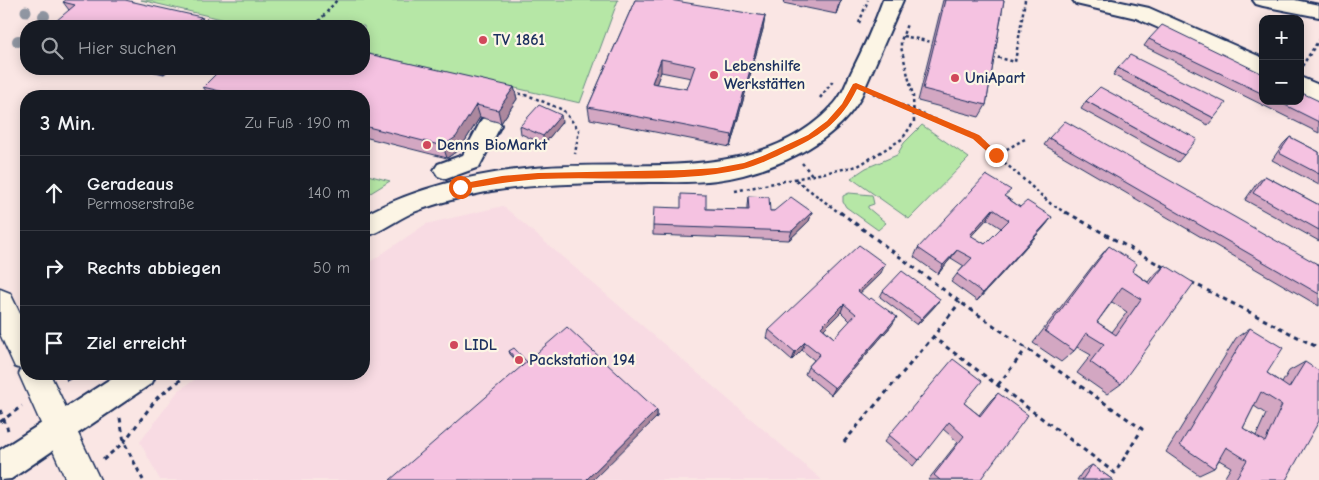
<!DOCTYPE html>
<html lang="de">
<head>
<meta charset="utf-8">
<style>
  :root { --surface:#171b24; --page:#242831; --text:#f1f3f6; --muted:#9ea1a6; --line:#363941 }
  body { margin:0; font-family:"Comic Neue",sans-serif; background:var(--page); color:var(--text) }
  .controls { position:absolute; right:15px; top:15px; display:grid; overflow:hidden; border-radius:10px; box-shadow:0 2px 12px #0003 }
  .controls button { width:45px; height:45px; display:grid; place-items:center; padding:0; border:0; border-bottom:1px solid var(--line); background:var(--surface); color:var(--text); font:25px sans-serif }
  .stop { position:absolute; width:15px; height:15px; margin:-11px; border:4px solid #ea580c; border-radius:50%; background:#fff }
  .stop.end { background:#ea580c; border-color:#fff; box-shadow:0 1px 5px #0008 }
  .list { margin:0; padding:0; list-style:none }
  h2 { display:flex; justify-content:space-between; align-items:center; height:65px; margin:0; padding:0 20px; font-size:21px }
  h2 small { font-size:16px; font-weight:400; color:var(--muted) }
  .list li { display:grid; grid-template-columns:32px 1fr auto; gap:15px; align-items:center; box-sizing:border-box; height:75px; padding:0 20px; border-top:1px solid var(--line) }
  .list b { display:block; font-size:19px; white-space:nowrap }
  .list p { margin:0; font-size:16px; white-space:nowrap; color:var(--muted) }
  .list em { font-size:16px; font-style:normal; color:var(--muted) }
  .icon { flex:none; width:28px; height:28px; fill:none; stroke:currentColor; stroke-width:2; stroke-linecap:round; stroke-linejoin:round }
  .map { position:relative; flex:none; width:1319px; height:480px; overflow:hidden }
  .search { position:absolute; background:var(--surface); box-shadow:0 2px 12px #0003; left:20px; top:20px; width:350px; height:55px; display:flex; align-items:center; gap:12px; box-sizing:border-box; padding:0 18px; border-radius:20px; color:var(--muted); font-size:19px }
  .panel { position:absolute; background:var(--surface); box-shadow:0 2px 12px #0003; left:20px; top:90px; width:350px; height:290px; border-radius:20px }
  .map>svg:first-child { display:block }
</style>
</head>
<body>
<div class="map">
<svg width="1319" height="480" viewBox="0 0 1319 480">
  <rect width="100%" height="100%" fill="#fae6e4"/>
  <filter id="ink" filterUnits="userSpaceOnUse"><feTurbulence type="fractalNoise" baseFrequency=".02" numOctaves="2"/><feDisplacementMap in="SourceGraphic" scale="10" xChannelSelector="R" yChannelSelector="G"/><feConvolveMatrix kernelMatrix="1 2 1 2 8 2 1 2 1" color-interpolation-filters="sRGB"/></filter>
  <g filter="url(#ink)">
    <path fill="#f8dbe3" d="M 503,206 L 822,480 L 160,480 L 140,442 L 178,391 L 203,374 L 364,374 L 364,266 L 426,224 Z"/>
    <g fill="#b6e7a6" stroke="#688b82">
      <path d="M 141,0 L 618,0 L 580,103 L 364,53 L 364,26 L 251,26 Z"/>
      <path d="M 922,125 L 969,158 L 909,219 L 851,178 L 866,168 L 897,155 L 904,143 Z"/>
      <path d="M 364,174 L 390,181 L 364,197 Z"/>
      <path d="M 849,193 L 872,195 L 874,204 L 868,206 L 868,208 L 886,223 L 878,230 L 846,207 L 843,202 L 843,196 Z"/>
    </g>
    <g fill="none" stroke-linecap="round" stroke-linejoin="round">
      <defs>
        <g id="minor">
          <path d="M 883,0 L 903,0 L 860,99 C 834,145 768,173 717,180 C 695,183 671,182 649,182 C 596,183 543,183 491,191 C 465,196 439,202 414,212 C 397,219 382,232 364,237 L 364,215 C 419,187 472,174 534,168 C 633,158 761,187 835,103 C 843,94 846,83 851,73 C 863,49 874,25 883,0 Z"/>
          <path d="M 1073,0 L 1112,0 L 1149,8 L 1263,58 L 1263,74 L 1136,18 L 1076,4 Z"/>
          <path d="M 1253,0 L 1295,0 L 1319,5 L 1319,17 L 1263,6 L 1256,4 Z"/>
          <path d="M 1300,77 L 1319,85 L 1319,102 L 1300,94 Z"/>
          <path d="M 490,117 L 498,119 L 501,125 L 479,167 L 446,179 L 438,176 L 434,170 L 438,164 L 463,155 L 482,119 Z"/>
          <path d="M 118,374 L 156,374 L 152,383 L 11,479 L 0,480 L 0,450 Z"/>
        </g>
        <path id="major" d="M 0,289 L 10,293 L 26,326 L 26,374 L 50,374 L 100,480 L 66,480 L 19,374 L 21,369 L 15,367 L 0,334 Z"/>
      </defs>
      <use href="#minor" stroke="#1b2f5e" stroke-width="4"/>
      <use href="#major" stroke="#1b2f5e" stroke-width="3"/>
      <g stroke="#1b2f5e" stroke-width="2.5" stroke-dasharray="3 3" stroke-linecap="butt">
        <path d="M 200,18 L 233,26"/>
        <path d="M 859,23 L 868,0"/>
        <path d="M 315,26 L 337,0"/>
        <path d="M 903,36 L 932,42"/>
        <path d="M 992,56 L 1015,62 L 1025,0"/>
        <path d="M 1302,66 L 1319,40"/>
        <path d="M 513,92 L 532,97 L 563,110 L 579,130 L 575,154"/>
        <path d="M 873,93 L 976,137 L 1051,204 L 1068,214"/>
        <path d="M 820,98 L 833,81"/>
        <path d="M 996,155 L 1025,139"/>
        <path d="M 802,163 L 813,176"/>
        <path d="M 796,180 L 841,214"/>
        <path d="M 735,191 L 858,166 L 902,139 L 914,122 L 913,96 L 901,47 L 901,41 L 907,24"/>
      </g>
      <g stroke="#1b2f5e" stroke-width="3" stroke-dasharray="4.5 4.5" stroke-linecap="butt">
        <path d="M 840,212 L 960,302 L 1142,429 L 1115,473 L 933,337"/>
        <path d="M 1066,212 L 1165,268"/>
        <path d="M 1191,282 L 1319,348"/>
        <path d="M 66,380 L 79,374"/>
        <path d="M 998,385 L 1026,349"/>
        <path d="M 0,410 L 8,430"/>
        <path d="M 120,418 L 124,442 L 143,480"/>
        <path d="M 0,422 L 22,406"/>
        <path d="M 844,442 L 933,337 L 960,302"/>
        <path d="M 103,460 L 124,442 L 157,398 L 188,374"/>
      </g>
      <use href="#minor" fill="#fcf5e5" fill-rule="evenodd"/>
      <use href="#major" fill="#fcf5e5" fill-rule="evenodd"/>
    </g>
    <g fill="#9096a2">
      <circle cx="26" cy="11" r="5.5"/>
      <circle cx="44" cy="16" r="6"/>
      <circle cx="18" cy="41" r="6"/>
    </g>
    <g fill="#d3a7c2" stroke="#1b2f5e" fill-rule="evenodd">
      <path d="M 635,0 L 765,16 L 763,29 L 730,147 L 590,119 L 588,107 ZM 661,72 L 691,78 L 687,89 L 656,84 Z"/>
      <path d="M 784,0 L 841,0 L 836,14 L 783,3 Z"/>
      <path d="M 943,0 L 1004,0 L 986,105 L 979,117 L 918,101 Z"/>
      <path d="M 63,2 L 207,26 L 69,10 Z"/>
      <path d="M 1149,39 L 1263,74 L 1263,101 L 1319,101 L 1319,133 L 1144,46 Z"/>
      <path d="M 1118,68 L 1214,118 L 1208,125 L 1113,75 Z"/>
      <path d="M 142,69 L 170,69 L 164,74 Z"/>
      <path d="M 203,87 L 514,87 L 517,99 L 501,123 L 480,117 L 460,149 L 447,158 L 364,137 L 364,96 L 210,96 Z"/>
      <path d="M 1086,101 L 1184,155 L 1178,162 L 1081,109 Z"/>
      <path d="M 562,122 L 544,144 L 521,134 L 520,126 Z"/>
      <path d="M 1290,137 L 1319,152 L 1319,185 L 1272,160 L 1283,144 Z"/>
      <path d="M 1049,138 L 1319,265 L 1319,306 L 1044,145 Z"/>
      <path d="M 1265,176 L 1319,205 L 1319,241 L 1245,200 L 1257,183 Z"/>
      <path d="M 748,196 L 770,211 L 812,212 L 809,221 L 789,240 L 653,235 L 653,226 L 706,209 L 747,210 L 747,206 Z"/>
      <path d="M 1006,197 L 1020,207 L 1052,217 L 1045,226 L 977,301 L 951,282 L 957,274 L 964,266 L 951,258 L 938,274 L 914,257 L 918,248 ZM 987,219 L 1001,228 L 985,244 L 971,236 Z"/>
      <path d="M 1109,246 L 1132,271 L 1148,282 L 1151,278 L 1165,265 L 1121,384 L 1107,394 L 1077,373 L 1091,355 L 1077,347 L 1074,351 L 1061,362 L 1033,343 L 1097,260 ZM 1112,302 L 1127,312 L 1112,332 L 1097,322 Z"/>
      <path d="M 881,273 L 860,293 L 892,325 L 831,395 L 805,374 L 808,367 L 814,360 L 802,350 L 792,360 L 767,338 L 769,330 ZM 841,312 L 850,321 L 834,338 L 824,329 Z"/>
      <path d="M 883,291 L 936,305 L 917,325 L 880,297 Z"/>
      <path d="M 1250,328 L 1267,373 L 1282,383 L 1289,371 L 1305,362 L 1286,480 L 1223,480 L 1231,467 L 1219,460 L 1214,468 L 1199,475 L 1166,452 L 1236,338 ZM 1254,406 L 1266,414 L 1256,436 L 1243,428 Z"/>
      <path d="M 509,351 L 527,362 L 657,410 L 657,417 L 521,366 L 510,354 Z"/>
      <path d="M 998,393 L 980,480 L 928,480 L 958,442 L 943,429 L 913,466 L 884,442 L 889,435 L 964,403 L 979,415 L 991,400 Z"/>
      <path d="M 1092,465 L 1113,480 L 1077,480 L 1083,471 Z"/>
    </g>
    <g fill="#ac889e" stroke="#1b2f5e">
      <path d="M 840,0 L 841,0 L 836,14 Z"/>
      <path d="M 765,16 L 763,29 L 730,147 L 732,135 Z"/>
      <path d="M 201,17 L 207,26 L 191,26 Z"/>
      <path d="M 661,59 L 661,72 L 652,95 L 652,83 Z"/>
      <path d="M 160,69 L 170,69 L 164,74 Z"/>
      <path d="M 514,87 L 517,99 L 501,123 L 498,110 Z"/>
      <path d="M 476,105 L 480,117 L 460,149 L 447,158 L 443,146 Z"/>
      <path d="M 561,115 L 562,122 L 544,144 L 543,136 Z"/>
      <path d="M 993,209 L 987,219 L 964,244 L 970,235 Z"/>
      <path d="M 812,212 L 809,221 L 789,240 L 792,231 Z"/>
      <path d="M 1052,217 L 1045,226 L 977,301 L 983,293 Z"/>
      <path d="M 957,250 L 951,258 L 938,274 L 943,265 Z"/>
      <path d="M 885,264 L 881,273 L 854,299 L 858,291 Z"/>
      <path d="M 940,299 L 936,305 L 917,325 L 921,319 Z"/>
      <path d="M 844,304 L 841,312 L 818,335 L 821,327 Z"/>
      <path d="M 897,317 L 892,325 L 831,395 L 835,388 Z"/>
      <path d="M 805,342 L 802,350 L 792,360 L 795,352 Z"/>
      <path d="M 657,410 L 657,417 L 593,480 L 586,480 Z"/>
    </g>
    <g fill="#f5c2e1" stroke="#1b2f5e" fill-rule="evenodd">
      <path d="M 66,0 L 125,0 L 201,17 L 191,26 L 50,26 L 75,5 L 63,2 Z"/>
      <path d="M 635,0 L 670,0 L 765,16 L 732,135 L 588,107 ZM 661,59 L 695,66 L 687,89 L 652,83 Z"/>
      <path d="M 945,0 L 1004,0 L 986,105 L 923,89 Z"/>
      <path d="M 1162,25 L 1263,74 L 1263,94 L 1149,39 Z"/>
      <path d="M 364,53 L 514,87 L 498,110 L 476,105 L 456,137 L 443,146 L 364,126 L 364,96 L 241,96 L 203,87 L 221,69 L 364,69 Z"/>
      <path d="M 1130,55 L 1226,103 L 1214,118 L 1118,68 Z"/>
      <path d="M 1100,87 L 1197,139 L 1184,155 L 1086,101 Z"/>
      <path d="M 1300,92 L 1319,101 L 1319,122 L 1277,101 L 1300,101 Z"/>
      <path d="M 539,105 L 561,115 L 543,136 L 520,126 Z"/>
      <path d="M 1065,121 L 1319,265 L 1319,294 L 1049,138 Z"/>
      <path d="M 1290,137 L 1319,152 L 1319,174 L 1279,153 Z"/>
      <path d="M 986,175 L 1011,190 L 1004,196 L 1020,207 L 1027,201 L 1052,217 L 983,293 L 957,274 L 972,258 L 957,250 L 943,265 L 918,248 ZM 993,209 L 1009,220 L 985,244 L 970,235 Z"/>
      <path d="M 1265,176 L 1319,205 L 1319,230 L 1253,193 Z"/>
      <path d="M 681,194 L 706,195 L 706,209 L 749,210 L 748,196 L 769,197 L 770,211 L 774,211 L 791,197 L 812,212 L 792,231 L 653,226 L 654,207 L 681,208 Z"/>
      <path d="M 859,245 L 885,264 L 858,291 L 869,300 L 871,298 L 897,317 L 835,388 L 808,367 L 820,354 L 805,342 L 795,352 L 769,330 ZM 844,304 L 856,314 L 834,338 L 821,327 Z"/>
      <path d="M 1109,246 L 1137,264 L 1132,271 L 1150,284 L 1165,265 L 1194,283 L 1121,384 L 1090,362 L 1104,344 L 1086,333 L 1074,351 L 1045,331 ZM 1122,287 L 1141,299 L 1116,335 L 1097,322 Z"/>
      <path d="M 902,271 L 940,299 L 921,319 L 883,291 Z"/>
      <path d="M 567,327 L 657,410 L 586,480 L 390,480 Z"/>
      <path d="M 1250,328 L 1283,348 L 1267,373 L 1289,388 L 1305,362 L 1319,371 L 1319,421 L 1286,480 L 1235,480 L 1247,460 L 1226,447 L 1214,468 L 1180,445 ZM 1261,392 L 1282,405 L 1265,442 L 1243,428 Z"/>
      <path d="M 514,348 L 527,362 L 522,366 L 509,351 Z"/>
      <path d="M 953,359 L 982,381 L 964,403 L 980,416 L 998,393 L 1028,415 L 980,480 L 940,480 L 934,475 L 964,436 L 949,422 L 919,460 L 889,435 Z"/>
      <path d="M 1092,465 L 1113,480 L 1082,480 Z"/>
    </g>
  </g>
  <path fill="#ea580c" d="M 856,83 L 979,135 L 1000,155 L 999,157 L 993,157 L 973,139 L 857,89 C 841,121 823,134 792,149 C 776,156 760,165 743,169 C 677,184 606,176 539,179 C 512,181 486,185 460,190 L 456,187 L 460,184 L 502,176 L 538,173 L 684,170 L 717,168 L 744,163 L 765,155 L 808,135 L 827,121 L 842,104 L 853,84 Z"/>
  <g fill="#d1495b" stroke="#fcf5e5" stroke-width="2">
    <circle cx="483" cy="40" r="5"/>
    <circle cx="714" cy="75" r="5"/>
    <circle cx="955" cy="78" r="5"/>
    <circle cx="427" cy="145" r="5"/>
    <circle cx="454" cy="345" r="5"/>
    <circle cx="519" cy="360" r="5"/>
  </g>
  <g text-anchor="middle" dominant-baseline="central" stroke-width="4.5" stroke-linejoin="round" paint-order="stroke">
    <g font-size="16" font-weight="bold" fill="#1b2f5e" stroke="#fcf5e5" text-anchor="start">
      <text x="493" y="40">TV 1861</text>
      <text x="724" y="66">Lebenshilfe<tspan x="724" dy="18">Werkstätten</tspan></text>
      <text x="965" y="78">UniApart</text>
      <text x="437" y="145">Denns BioMarkt</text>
      <text x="464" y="345">LIDL</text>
      <text x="529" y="360">Packstation 194</text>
    </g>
  </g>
</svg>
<div class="controls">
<button>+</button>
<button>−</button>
</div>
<div class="stop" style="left:460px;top:187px"></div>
<div class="stop end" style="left:996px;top:155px"></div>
<div class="search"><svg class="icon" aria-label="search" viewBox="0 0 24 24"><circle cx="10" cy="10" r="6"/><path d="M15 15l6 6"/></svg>Hier suchen</div>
<section class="panel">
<h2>3 Min.<small>Zu Fuß · 190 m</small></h2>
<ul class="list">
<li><svg class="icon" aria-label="ahead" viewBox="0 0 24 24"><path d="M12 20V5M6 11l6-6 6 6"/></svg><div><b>Geradeaus</b><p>Permoserstraße</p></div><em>140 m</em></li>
<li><svg class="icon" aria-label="right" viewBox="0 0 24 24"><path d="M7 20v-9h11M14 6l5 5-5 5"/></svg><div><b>Rechts abbiegen</b></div><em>50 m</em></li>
<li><svg class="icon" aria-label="arrive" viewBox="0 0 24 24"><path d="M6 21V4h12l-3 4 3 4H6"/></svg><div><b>Ziel erreicht</b></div></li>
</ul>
</section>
</div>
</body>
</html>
